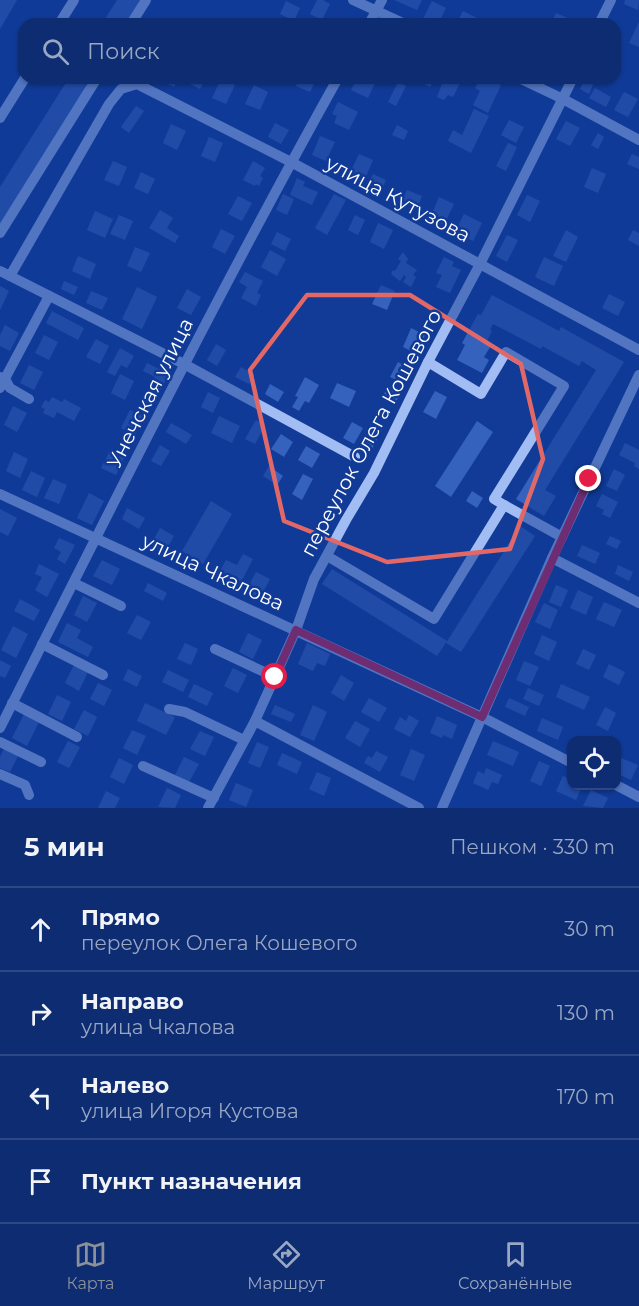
<!DOCTYPE html>
<html lang="ru">
<head>
<meta charset="utf-8">
<style>
  :root { --surface:#0d2c71; --page:#1b3879; --text:#f1f3f6; --muted:#9aa7c3; --line:#2d4884; --accent:#8c9099 }
  body { margin:0; font-family:Montserrat,sans-serif; background:var(--page); color:var(--text) }
  .controls { position:absolute; right:18px; bottom:18px; display:grid; overflow:hidden; border-radius:12px; box-shadow:0 2px 4px #0004 }
  .controls button { width:54px; height:54px; display:grid; place-items:center; padding:0; border:0; border-bottom:2px solid var(--line); background:var(--surface); color:var(--text); font:30px sans-serif }
  .stop { position:absolute; width:18px; height:18px; margin:-14px; border:4px solid #e11d48; border-radius:50%; background:#fff }
  .stop.end { background:#e11d48; border-color:#fff; box-shadow:0 2px 6px #0008 }
  .list { margin:0; padding:0; list-style:none }
  h2 { display:flex; justify-content:space-between; align-items:center; height:78px; margin:0; padding:0 24px; font-size:26px }
  h2 small { font-size:20px; font-weight:400; color:var(--muted) }
  .list li { display:grid; grid-template-columns:39px 1fr auto; gap:18px; align-items:center; box-sizing:border-box; height:84px; padding:0 24px; border-top:2px solid var(--line) }
  .list b { display:block; font-size:22px; white-space:nowrap }
  .list p { margin:0; font-size:20px; white-space:nowrap; color:var(--muted) }
  .list em { font-size:20px; font-style:normal; color:var(--muted) }
  .icon { flex:none; width:33px; height:33px; fill:none; stroke:currentColor; stroke-width:2; stroke-linecap:round; stroke-linejoin:round }
  .map { position:relative; flex:none; width:639px; height:808px; overflow:hidden }
  .search { position:absolute; background:var(--surface); box-shadow:0 2px 4px #0004; left:18px; right:18px; top:18px; height:66px; display:flex; align-items:center; gap:15px; box-sizing:border-box; padding:0 21px; border-radius:18px; color:var(--muted); font-size:22px }
  .sheet { height:414px; background:var(--surface) }
  nav { display:flex; justify-content:space-around; align-items:center; box-sizing:border-box; height:84px; border-top:2px solid var(--line); background:var(--surface); font-size:16px; color:var(--muted) }
  nav a { display:grid; justify-items:center; gap:3px }
  nav .on { color:var(--accent) }
  .map>svg:first-child { display:block }
</style>
</head>
<body>
<div class="map">
<svg width="639" height="808" viewBox="0 0 639 808">
  <rect width="100%" height="100%" fill="#113b97"/>
  <g fill="#3462bd">
    <path d="M 0,0 L 17,0 L 0,29 Z"/>
    <path d="M 117,0 L 141,0 L 126,24 L 102,24 Z"/>
    <path d="M 317,0 L 323,0 L 330,4 L 322,20 L 310,14 Z"/>
    <path d="M 394,0 L 422,0 L 417,10 Z"/>
    <path d="M 625,0 L 639,0 L 638,10 L 624,4 Z"/>
    <path d="M 286,1 L 300,8 L 294,21 L 280,14 Z"/>
    <path d="M 432,1 L 446,8 L 438,24 L 432,24 L 423,19 Z"/>
    <path d="M 463,11 L 477,18 L 474,24 L 456,24 Z"/>
    <path d="M 556,13 L 570,19 L 568,24 L 551,24 Z"/>
    <path d="M 639,22 L 639,47 L 629,43 Z"/>
    <path d="M 69,78 L 74,78 L 88,86 L 0,225 L 0,187 Z"/>
    <path d="M 156,78 L 178,78 L 174,87 Z"/>
    <path d="M 188,78 L 206,78 L 200,89 L 186,82 Z"/>
    <path d="M 299,78 L 316,80 L 310,92 L 296,86 Z"/>
    <path d="M 357,78 L 366,78 L 375,83 L 368,98 L 351,90 Z"/>
    <path d="M 413,78 L 435,78 L 430,87 Z"/>
    <path d="M 444,78 L 462,79 L 453,97 L 448,95 L 444,100 L 437,97 Z"/>
    <path d="M 480,78 L 487,78 L 501,85 L 488,113 L 473,105 L 480,91 L 475,88 Z"/>
    <path d="M 585,78 L 602,78 L 599,84 L 594,82 L 589,94 L 580,89 Z"/>
    <path d="M 221,79 L 235,85 L 226,104 L 212,98 Z"/>
    <path d="M 398,82 L 406,86 L 396,106 L 388,102 Z"/>
    <path d="M 254,85 L 268,92 L 260,110 L 245,104 Z"/>
    <path d="M 595,88 L 611,97 L 606,107 L 589,98 Z"/>
    <path d="M 624,92 L 638,99 L 628,117 L 614,110 Z"/>
    <path d="M 338,102 L 358,112 L 349,130 L 334,123 L 337,116 L 332,114 Z"/>
    <path d="M 136,106 L 144,111 L 129,133 L 121,127 Z"/>
    <path d="M 474,109 L 489,116 L 471,153 L 448,141 L 453,130 L 462,135 Z"/>
    <path d="M 509,120 L 524,127 L 516,143 L 501,135 Z"/>
    <path d="M 566,121 L 580,128 L 570,146 L 556,139 Z"/>
    <path d="M 275,123 L 289,130 L 281,144 L 268,137 Z"/>
    <path d="M 171,124 L 186,131 L 177,150 L 163,143 Z"/>
    <path d="M 397,125 L 408,131 L 404,140 L 392,135 Z"/>
    <path d="M 598,133 L 604,137 L 598,149 L 591,145 Z"/>
    <path d="M 320,136 L 335,142 L 326,161 L 312,155 Z"/>
    <path d="M 209,137 L 223,143 L 215,162 L 201,156 Z"/>
    <path d="M 508,143 L 517,147 L 506,171 L 496,166 Z"/>
    <path d="M 359,154 L 373,160 L 365,179 L 350,173 Z"/>
    <path d="M 632,154 L 639,157 L 639,169 L 627,164 Z"/>
    <path d="M 113,161 L 127,167 L 119,186 L 104,180 Z"/>
    <path d="M 253,161 L 265,168 L 260,176 L 263,178 L 259,186 L 256,184 L 255,186 L 243,180 Z"/>
    <path d="M 592,168 L 606,174 L 598,193 L 584,187 Z"/>
    <path d="M 141,172 L 155,179 L 148,194 L 134,188 Z"/>
    <path d="M 373,174 L 386,180 L 380,193 L 366,187 Z"/>
    <path d="M 297,178 L 305,182 L 303,186 L 318,192 L 312,205 L 290,195 Z"/>
    <path d="M 407,190 L 422,196 L 417,209 L 401,202 Z"/>
    <path d="M 283,194 L 294,199 L 287,215 L 276,210 Z"/>
    <path d="M 334,194 L 346,200 L 327,235 L 315,228 Z"/>
    <path d="M 527,195 L 540,201 L 530,222 L 517,215 Z"/>
    <path d="M 238,196 L 252,203 L 242,221 L 228,214 Z"/>
    <path d="M 439,197 L 454,204 L 444,225 L 430,218 Z"/>
    <path d="M 160,210 L 173,218 L 167,228 L 179,236 L 175,243 L 149,228 Z"/>
    <path d="M 95,211 L 113,219 L 105,238 L 87,230 Z"/>
    <path d="M 464,214 L 482,223 L 473,241 L 455,232 Z"/>
    <path d="M 119,215 L 133,221 L 125,240 L 110,234 Z"/>
    <path d="M 355,215 L 365,220 L 358,235 L 348,230 Z"/>
    <path d="M 378,223 L 393,230 L 384,249 L 370,242 Z"/>
    <path d="M 221,229 L 235,236 L 225,254 L 212,247 Z"/>
    <path d="M 566,230 L 578,237 L 566,262 L 553,256 Z"/>
    <path d="M 633,230 L 639,233 L 639,246 L 628,240 Z"/>
    <path d="M 277,232 L 291,239 L 285,251 L 271,244 Z"/>
    <path d="M 507,235 L 518,240 L 507,262 L 496,256 Z"/>
    <path d="M 135,247 L 150,253 L 141,272 L 127,266 Z"/>
    <path d="M 270,250 L 286,259 L 277,276 L 261,267 Z"/>
    <path d="M 403,252 L 408,259 L 406,263 L 417,270 L 413,275 L 416,277 L 411,287 L 403,282 L 406,277 L 404,275 L 400,281 L 391,274 L 393,270 L 395,271 L 401,261 L 398,259 Z"/>
    <path d="M 78,256 L 96,264 L 90,279 L 72,271 Z"/>
    <path d="M 444,257 L 454,262 L 452,266 L 461,270 L 450,293 L 436,287 L 442,275 L 436,273 Z"/>
    <path d="M 544,257 L 563,266 L 554,286 L 535,277 Z"/>
    <path d="M 245,272 L 263,281 L 257,293 L 261,295 L 256,306 L 241,298 L 247,287 L 239,282 Z"/>
    <path d="M 64,281 L 78,287 L 74,295 L 61,289 Z"/>
    <path d="M 381,285 L 395,291 L 387,310 L 372,304 Z"/>
    <path d="M 0,286 L 9,291 L 0,310 Z"/>
    <path d="M 137,287 L 157,297 L 142,329 L 122,319 Z"/>
    <path d="M 187,289 L 201,297 L 191,315 L 177,308 Z"/>
    <path d="M 91,291 L 108,298 L 102,310 L 86,303 Z"/>
    <path d="M 609,294 L 625,302 L 618,316 L 602,308 Z"/>
    <path d="M 492,295 L 559,331 L 561,327 L 624,362 L 545,490 L 556,496 L 544,516 L 516,499 L 596,370 L 582,361 L 579,366 L 542,346 L 541,349 L 493,324 L 490,330 L 492,331 L 487,341 L 492,344 L 484,357 L 489,360 L 482,373 L 457,360 L 465,345 L 462,343 L 478,314 L 481,315 Z"/>
    <path d="M 52,311 L 84,328 L 78,340 L 46,323 Z"/>
    <path d="M 5,325 L 19,333 L 10,351 L 0,346 L 0,335 Z"/>
    <path d="M 411,328 L 425,335 L 417,354 L 403,347 Z"/>
    <path d="M 44,335 L 58,342 L 49,360 L 35,353 Z"/>
    <path d="M 96,339 L 109,346 L 100,364 L 86,357 Z"/>
    <path d="M 216,344 L 226,350 L 217,366 L 207,360 Z"/>
    <path d="M 120,348 L 134,356 L 127,368 L 121,365 L 115,376 L 107,372 Z"/>
    <path d="M 398,362 L 412,370 L 404,384 L 390,377 Z"/>
    <path d="M 147,363 L 169,374 L 155,401 L 145,396 L 155,377 L 143,371 Z"/>
    <path d="M 29,365 L 43,372 L 34,390 L 20,383 Z"/>
    <path d="M 241,367 L 254,375 L 249,384 L 235,377 Z"/>
    <path d="M 120,374 L 134,381 L 125,400 L 111,393 Z"/>
    <path d="M 305,377 L 319,385 L 309,403 L 305,401 L 299,411 L 292,407 L 298,397 L 295,396 Z"/>
    <path d="M 337,383 L 356,391 L 349,407 L 330,398 Z"/>
    <path d="M 270,384 L 284,392 L 278,402 L 265,394 Z"/>
    <path d="M 388,386 L 401,393 L 396,402 L 383,396 Z"/>
    <path d="M 435,391 L 447,397 L 436,419 L 423,412 Z"/>
    <path d="M 208,392 L 220,398 L 213,413 L 201,407 Z"/>
    <path d="M 52,397 L 62,402 L 64,399 L 81,408 L 74,421 L 57,412 L 54,418 L 43,413 L 45,409 L 41,407 L 45,400 L 49,402 Z"/>
    <path d="M 13,406 L 27,413 L 17,432 L 4,425 Z"/>
    <path d="M 130,410 L 144,417 L 135,435 L 121,428 Z"/>
    <path d="M 219,416 L 240,426 L 232,443 L 211,433 Z"/>
    <path d="M 256,420 L 265,426 L 255,444 L 245,439 Z"/>
    <path d="M 477,421 L 493,432 L 451,497 L 435,486 Z"/>
    <path d="M 352,422 L 363,428 L 354,444 L 343,438 Z"/>
    <path d="M 171,423 L 192,435 L 186,444 L 166,432 Z"/>
    <path d="M 371,424 L 382,430 L 371,451 L 360,445 Z"/>
    <path d="M 281,434 L 293,442 L 284,457 L 271,449 Z"/>
    <path d="M 625,443 L 639,450 L 639,469 L 634,466 L 635,463 L 619,455 Z"/>
    <path d="M 160,445 L 170,451 L 161,466 L 151,461 Z"/>
    <path d="M 306,446 L 320,454 L 312,468 L 298,460 Z"/>
    <path d="M 111,449 L 125,456 L 116,475 L 101,468 Z"/>
    <path d="M 14,452 L 28,459 L 20,478 L 6,471 Z"/>
    <path d="M 269,466 L 283,476 L 277,485 L 263,476 Z"/>
    <path d="M 614,469 L 625,475 L 617,491 L 606,486 Z"/>
    <path d="M 31,471 L 45,478 L 37,497 L 22,490 Z"/>
    <path d="M 303,474 L 313,479 L 302,500 L 292,494 Z"/>
    <path d="M 53,479 L 67,485 L 59,504 L 44,498 Z"/>
    <path d="M 472,491 L 483,498 L 477,508 L 466,501 Z"/>
    <path d="M 89,493 L 104,501 L 92,525 L 77,518 Z"/>
    <path d="M 602,494 L 618,502 L 610,518 L 602,514 L 604,510 L 596,506 Z"/>
    <path d="M 211,501 L 232,514 L 203,564 L 182,551 Z"/>
    <path d="M 127,508 L 145,518 L 139,529 L 122,519 Z"/>
    <path d="M 0,509 L 17,518 L 8,536 L 0,532 Z"/>
    <path d="M 520,526 L 535,536 L 461,652 L 446,643 Z"/>
    <path d="M 160,528 L 174,536 L 164,554 L 150,546 Z"/>
    <path d="M 610,536 L 621,541 L 617,549 L 606,544 Z"/>
    <path d="M 59,538 L 75,545 L 65,564 L 57,559 L 61,552 L 54,548 Z"/>
    <path d="M 582,545 L 600,553 L 595,564 L 577,556 Z"/>
    <path d="M 243,554 L 253,559 L 241,582 L 220,571 L 226,560 L 237,565 Z"/>
    <path d="M 102,560 L 120,569 L 112,585 L 93,576 Z"/>
    <path d="M 39,564 L 59,574 L 47,597 L 35,590 L 42,577 L 35,574 Z"/>
    <path d="M 618,565 L 633,572 L 629,581 L 615,574 Z"/>
    <path d="M 332,569 L 447,641 L 437,656 L 322,584 Z"/>
    <path d="M 256,572 L 270,579 L 260,598 L 246,591 Z"/>
    <path d="M 148,583 L 167,593 L 163,601 L 144,591 Z"/>
    <path d="M 556,585 L 568,590 L 561,607 L 549,602 Z"/>
    <path d="M 578,590 L 593,597 L 586,615 L 570,608 Z"/>
    <path d="M 83,596 L 97,603 L 87,622 L 74,615 Z"/>
    <path d="M 20,599 L 40,610 L 34,621 L 14,611 Z"/>
    <path d="M 604,602 L 622,610 L 614,627 L 596,619 Z"/>
    <path d="M 544,603 L 558,610 L 550,629 L 535,622 Z"/>
    <path d="M 137,615 L 151,622 L 141,640 L 127,633 Z"/>
    <path d="M 67,623 L 81,630 L 77,638 L 93,647 L 88,657 L 58,642 Z"/>
    <path d="M 13,626 L 28,634 L 16,658 L 1,650 Z"/>
    <path d="M 248,633 L 262,640 L 253,659 L 239,652 Z"/>
    <path d="M 542,635 L 557,642 L 549,661 L 534,654 Z"/>
    <path d="M 185,643 L 198,649 L 191,665 L 177,659 Z"/>
    <path d="M 307,643 L 330,654 L 325,666 L 317,663 L 313,671 L 298,664 Z"/>
    <path d="M 583,649 L 596,655 L 589,670 L 576,664 Z"/>
    <path d="M 0,660 L 11,666 L 5,678 L 0,676 Z"/>
    <path d="M 524,661 L 539,667 L 530,686 L 516,680 Z"/>
    <path d="M 609,664 L 625,672 L 619,685 L 603,677 Z"/>
    <path d="M 74,665 L 88,672 L 79,691 L 65,683 Z"/>
    <path d="M 233,668 L 247,675 L 238,693 L 224,686 Z"/>
    <path d="M 128,669 L 142,676 L 137,687 L 123,680 Z"/>
    <path d="M 168,670 L 189,680 L 183,692 L 162,682 Z"/>
    <path d="M 341,675 L 354,683 L 344,701 L 331,693 Z"/>
    <path d="M 98,683 L 112,690 L 104,706 L 90,699 Z"/>
    <path d="M 194,684 L 213,693 L 207,706 L 188,697 Z"/>
    <path d="M 561,684 L 590,697 L 584,710 L 556,697 Z"/>
    <path d="M 528,688 L 544,695 L 539,706 L 523,699 Z"/>
    <path d="M 57,695 L 71,702 L 62,721 L 48,714 Z"/>
    <path d="M 369,698 L 387,708 L 379,722 L 361,712 Z"/>
    <path d="M 509,698 L 529,707 L 525,716 L 505,707 Z"/>
    <path d="M 145,703 L 175,717 L 166,735 L 137,721 Z"/>
    <path d="M 275,705 L 295,714 L 291,722 L 271,714 Z"/>
    <path d="M 313,705 L 327,712 L 314,741 L 300,735 Z"/>
    <path d="M 605,707 L 616,713 L 608,731 L 596,725 Z"/>
    <path d="M 84,710 L 97,717 L 88,736 L 74,729 Z"/>
    <path d="M 24,714 L 39,722 L 27,746 L 12,738 Z"/>
    <path d="M 409,715 L 419,721 L 410,737 L 394,729 L 400,717 L 406,721 Z"/>
    <path d="M 437,716 L 457,725 L 452,739 L 443,735 L 442,738 L 430,733 Z"/>
    <path d="M 542,718 L 563,727 L 558,740 L 537,731 Z"/>
    <path d="M 355,721 L 370,729 L 360,747 L 345,738 Z"/>
    <path d="M 132,730 L 146,736 L 137,755 L 123,748 Z"/>
    <path d="M 200,731 L 214,737 L 205,756 L 190,749 Z"/>
    <path d="M 68,741 L 80,747 L 69,768 L 57,762 Z"/>
    <path d="M 493,741 L 519,752 L 513,766 L 487,755 Z"/>
    <path d="M 257,742 L 269,747 L 260,768 L 248,763 Z"/>
    <path d="M 5,747 L 19,754 L 10,772 L 0,768 L 0,757 Z"/>
    <path d="M 411,749 L 425,755 L 414,781 L 400,775 Z"/>
    <path d="M 376,751 L 388,757 L 380,772 L 364,763 L 368,756 L 372,758 Z"/>
    <path d="M 282,753 L 302,762 L 297,774 L 277,765 Z"/>
    <path d="M 616,756 L 638,765 L 631,780 L 616,773 Z"/>
    <path d="M 184,757 L 199,764 L 189,782 L 175,775 Z"/>
    <path d="M 119,758 L 133,765 L 124,784 L 110,777 Z"/>
    <path d="M 539,761 L 550,766 L 541,786 L 530,781 Z"/>
    <path d="M 486,768 L 502,775 L 498,784 L 492,782 L 488,790 L 473,783 L 478,771 L 484,774 Z"/>
    <path d="M 317,772 L 331,778 L 324,796 L 309,789 Z"/>
    <path d="M 563,776 L 572,780 L 572,786 L 582,786 L 576,800 L 556,791 Z"/>
    <path d="M 236,783 L 253,790 L 246,807 L 229,800 Z"/>
    <path d="M 167,788 L 181,795 L 175,808 L 158,807 Z"/>
    <path d="M 591,790 L 608,798 L 603,808 L 583,806 Z"/>
    <path d="M 106,791 L 120,798 L 115,808 L 98,808 Z"/>
  </g>
  <g fill="none" stroke-linecap="round" stroke-linejoin="round">
    <g stroke="#a1bdf4" stroke-width="10">
      <path d="M 353,0 L 405,24"/>
      <path d="M 59,24 L 74,0"/>
      <path d="M 131,24 L 146,0"/>
      <path d="M 369,24 L 382,0"/>
      <path d="M 599,24 L 611,0"/>
      <path d="M 519,78 L 563,99 L 639,140"/>
      <path d="M 0,118 L 25,78"/>
      <path d="M 0,233 L 97,78"/>
      <path d="M 0,271 L 184,364 L 355,457"/>
      <path d="M 10,276 L 109,104 L 121,89 L 137,84 L 291,162 L 639,350"/>
      <path d="M 428,362 L 481,394 L 506,352 L 564,386 L 494,499 L 504,505"/>
      <path d="M 0,377 L 5,379 L 10,388 L 29,399"/>
      <path d="M 0,388 L 49,296"/>
      <path d="M 0,494 L 482,717 L 572,763"/>
      <path d="M 327,556 L 434,619 L 504,505 L 562,537"/>
      <path d="M 552,558 L 639,603"/>
      <path d="M 74,583 L 121,606"/>
      <path d="M 42,644 L 103,675"/>
      <path d="M 215,649 L 275,677"/>
      <path d="M 12,703 L 77,737"/>
      <path d="M 169,709 L 185,712 L 244,740"/>
      <path d="M 255,721 L 419,808"/>
      <path d="M 0,728 C 110,510 219,291 338,78"/>
      <path d="M 0,742 L 41,762"/>
      <path d="M 143,766 L 214,798"/>
      <path d="M 0,774 L 25,785 L 29,795"/>
      <path d="M 616,785 L 639,797"/>
      <path d="M 208,808 L 255,721 L 296,630 L 314,579 L 346,520 L 374,473 L 428,362 L 480,264 L 573,78"/>
      <path d="M 442,808 L 552,558 L 639,375"/>
    </g>
  </g>
  <g fill="none" stroke-linecap="round" stroke-linejoin="round">
    <path stroke="#e11d48" stroke-width="8" d="M 275,677 L 296,630 L 482,717 L 589,479"/>
  </g>
  <path d="M0 0H639V808H0ZM 307,295 L 410,295 L 521,364 L 543,459 L 510,549 L 387,562 L 284,521 L 250,370 Z" fill="#113b97" fill-opacity=".55" fill-rule="evenodd"/>
  <path fill="none" stroke="#e26868" stroke-width="4.5" stroke-linejoin="round" d="M 307,295 L 410,295 L 521,364 L 543,459 L 510,549 L 387,562 L 284,521 L 250,370 Z"/>
  <g text-anchor="middle" dominant-baseline="central" stroke-width="5" stroke-linejoin="round" paint-order="stroke">
    <g font-size="20" fill="#fff" stroke="#113b97">
      <text transform="translate(398 199) rotate(28)">улица Кутузова</text>
      <text transform="translate(150 393) rotate(-63)">Унечская улица</text>
      <text transform="translate(371 433) rotate(-62)">переулок Олега Кошевого</text>
      <text transform="translate(213 572) rotate(25)">улица Чкалова</text>
    </g>
  </g>
</svg>
<div class="controls">
<button><svg class="icon" aria-label="locate" viewBox="0 0 24 24"><circle cx="12" cy="12" r="6"/><path d="M12 2v4M12 18v4M2 12h4M18 12h4"/></svg></button>
</div>
<div class="stop" style="left:275px;top:677px"></div>
<div class="stop end" style="left:589px;top:479px"></div>
<div class="search"><svg class="icon" aria-label="search" viewBox="0 0 24 24"><circle cx="10" cy="10" r="6"/><path d="M15 15l6 6"/></svg>Поиск</div>
</div>
<section class="sheet">
<h2>5 мин<small>Пешком · 330 m</small></h2>
<ul class="list">
<li><svg class="icon" aria-label="ahead" viewBox="0 0 24 24"><path d="M12 20V5M6 11l6-6 6 6"/></svg><div><b>Прямо</b><p>переулок Олега Кошевого</p></div><em>30 m</em></li>
<li><svg class="icon" aria-label="right" viewBox="0 0 24 24"><path d="M7 20v-9h11M14 6l5 5-5 5"/></svg><div><b>Направо</b><p>улица Чкалова</p></div><em>130 m</em></li>
<li><svg class="icon" aria-label="left" viewBox="0 0 24 24"><path d="M17 20v-9H6M10 6l-5 5 5 5"/></svg><div><b>Налево</b><p>улица Игоря Кустова</p></div><em>170 m</em></li>
<li><svg class="icon" aria-label="arrive" viewBox="0 0 24 24"><path d="M6 21V4h12l-3 4 3 4H6"/></svg><div><b>Пункт назначения</b></div></li>
</ul>
</section>
<nav>
<a class="on"><svg class="icon" aria-label="map" viewBox="0 0 24 24"><path d="M3 6l6-2 6 2 6-2v14l-6 2-6-2-6 2zM9 4v14M15 6v14"/></svg>Карта</a>
<a><svg class="icon" aria-label="directions" viewBox="0 0 24 24"><path d="M12 3l9 9-9 9-9-9zM9 14v-3h6M13 9l2 2-2 2"/></svg>Маршрут</a>
<a><svg class="icon" aria-label="saved" viewBox="0 0 24 24"><path d="M7 4h10v16l-5-4-5 4z"/></svg>Сохранённые</a>
</nav>
</body>
</html>
